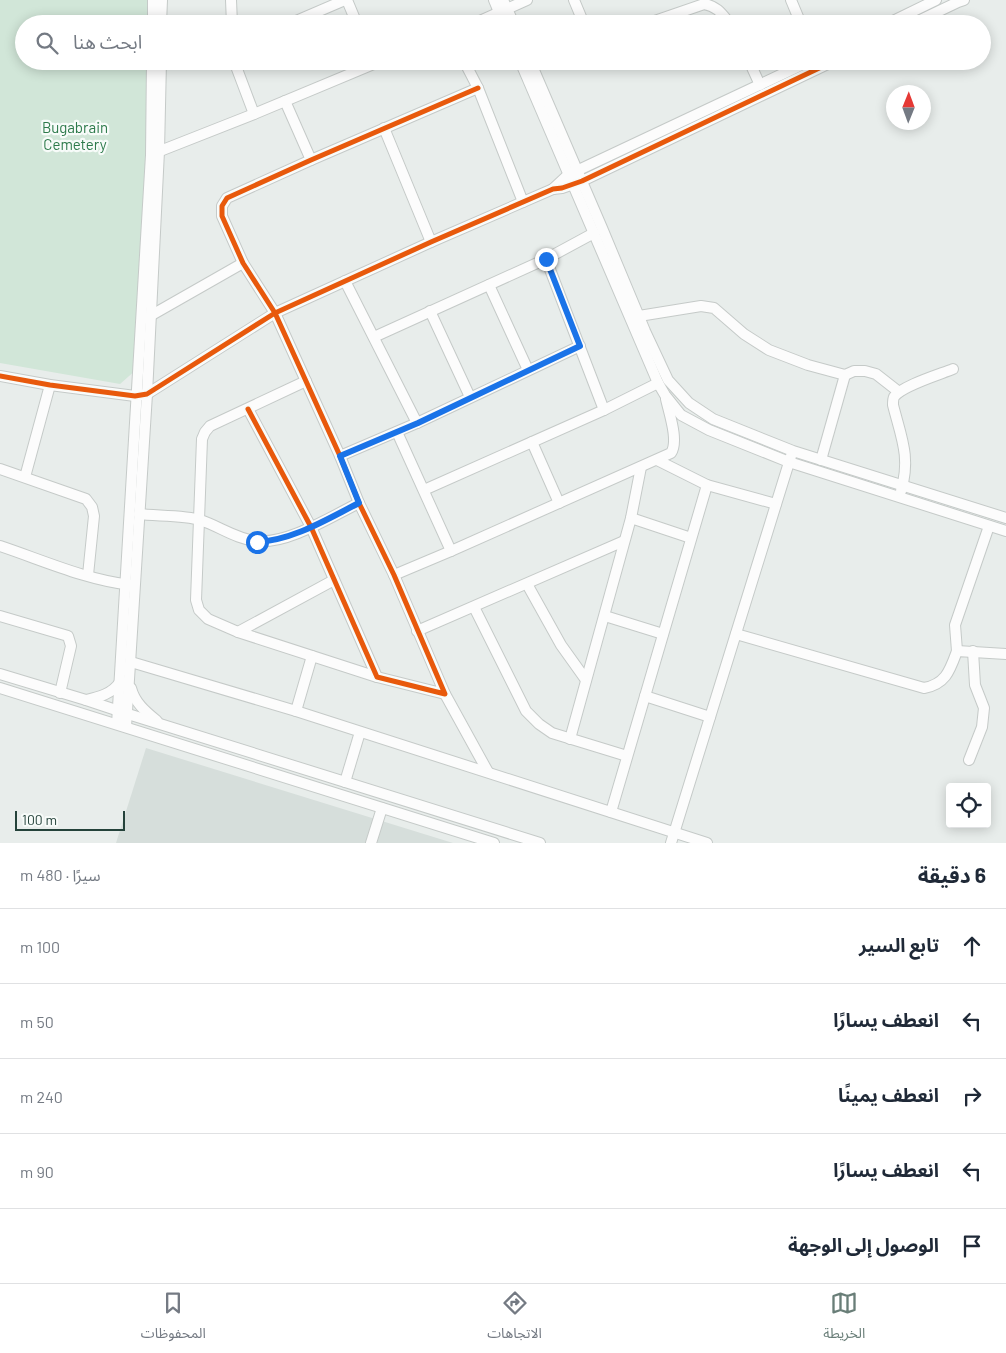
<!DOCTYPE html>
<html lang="ar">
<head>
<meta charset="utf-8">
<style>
  :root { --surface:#fff; --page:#f2f2f3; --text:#1f2937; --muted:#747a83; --line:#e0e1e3; --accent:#697e78 }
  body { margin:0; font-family:Barlow,"Noto Sans Arabic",sans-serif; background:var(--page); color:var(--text); direction:rtl }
  .controls { position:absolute; right:15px; bottom:15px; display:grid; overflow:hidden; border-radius:5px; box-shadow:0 2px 12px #0003 }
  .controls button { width:45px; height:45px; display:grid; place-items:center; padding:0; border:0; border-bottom:1px solid var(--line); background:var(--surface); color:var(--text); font:25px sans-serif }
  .compass { position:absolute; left:886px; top:85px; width:45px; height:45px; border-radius:50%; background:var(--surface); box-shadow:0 2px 12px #0003; rotate:1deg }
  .scale { position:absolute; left:15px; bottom:12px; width:110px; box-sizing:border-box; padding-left:5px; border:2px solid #24423a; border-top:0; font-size:14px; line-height:18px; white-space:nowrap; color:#24423a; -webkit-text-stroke:4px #f7fbf9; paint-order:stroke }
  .stop { position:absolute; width:15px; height:15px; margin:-11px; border:4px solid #1a73e8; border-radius:50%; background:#fff }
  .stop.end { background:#1a73e8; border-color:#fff; box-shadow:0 1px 5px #0008 }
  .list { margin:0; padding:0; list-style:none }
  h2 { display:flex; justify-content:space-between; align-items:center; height:65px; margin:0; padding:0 20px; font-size:21px }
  h2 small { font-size:16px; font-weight:400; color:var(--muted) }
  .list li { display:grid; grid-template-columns:32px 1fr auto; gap:15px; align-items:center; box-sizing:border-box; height:75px; padding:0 20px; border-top:1px solid var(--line) }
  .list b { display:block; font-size:19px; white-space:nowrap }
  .list em { font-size:16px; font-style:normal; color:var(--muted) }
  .icon { flex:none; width:28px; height:28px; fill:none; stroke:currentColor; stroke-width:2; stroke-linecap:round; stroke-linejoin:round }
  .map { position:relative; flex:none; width:1006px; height:843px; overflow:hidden; direction:ltr }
  .search { position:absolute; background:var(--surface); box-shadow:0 2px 12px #0003; left:15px; right:15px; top:15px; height:55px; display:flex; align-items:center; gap:12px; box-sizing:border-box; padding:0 18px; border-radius:28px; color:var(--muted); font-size:19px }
  .sheet { height:440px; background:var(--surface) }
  nav { display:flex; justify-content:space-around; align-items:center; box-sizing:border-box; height:70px; border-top:1px solid var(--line); background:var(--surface); font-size:14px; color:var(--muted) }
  nav a { display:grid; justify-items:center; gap:2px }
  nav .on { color:var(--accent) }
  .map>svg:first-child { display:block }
</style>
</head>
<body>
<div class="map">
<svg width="1006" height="843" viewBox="0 0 1006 843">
  <rect width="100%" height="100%" fill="#e8edeb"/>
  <path fill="#d6dedb" d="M 146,748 L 453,843 L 116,843 Z"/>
  <path fill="#d1e6d8" d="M 0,0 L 151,0 L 151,24 L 24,24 L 24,61 L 150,61 L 137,369 L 120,384 L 0,363 Z"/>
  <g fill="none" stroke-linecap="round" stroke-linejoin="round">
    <defs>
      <g id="minor">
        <path d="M 231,0 L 232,24"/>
        <path d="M 347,0 L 357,24"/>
        <path d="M 494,0 L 504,24"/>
        <path d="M 503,0 L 514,24"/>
        <path d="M 574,0 L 584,24"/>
        <path d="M 791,0 L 801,24"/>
        <path d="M 153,24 L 153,0"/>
        <path d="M 161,24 L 162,0"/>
        <path d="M 289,24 L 345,0"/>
        <path d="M 473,24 L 527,0"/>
        <path d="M 646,24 L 704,4 C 717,6 722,14 730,24"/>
        <path d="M 887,24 L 936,0"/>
        <path d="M 912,24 L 958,2 L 964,0"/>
        <path d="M 234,61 L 254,114"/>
        <path d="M 464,61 L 478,88 L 523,202"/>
        <path d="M 520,61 L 658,383 L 665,395 L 681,415 L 709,430 L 789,462 L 1006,531"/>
        <path d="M 530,61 L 602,228 L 645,331 L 668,380 L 689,403 L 713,419 L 793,451 L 1006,518"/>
        <path d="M 749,61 L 760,85"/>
        <path d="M 285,101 L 311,160"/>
        <path d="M 384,128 L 431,242"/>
        <path d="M 155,153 L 254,114 L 381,61"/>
        <path d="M 553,189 L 568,175 L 810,61"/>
        <path d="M 546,259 L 604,410"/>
        <path d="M 345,281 L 417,423"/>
        <path d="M 489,285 L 528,370"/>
        <path d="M 430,311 L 470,397"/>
        <path d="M 150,316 L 243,263"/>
        <path d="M 639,316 L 701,306 L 714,308 L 744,334 L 769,350 L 808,365 L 845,375 L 854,371 L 865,371 L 876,374 L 899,392"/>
        <path d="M 374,337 L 546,259 L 594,233"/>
        <path d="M 0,376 L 50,385 L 135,396 L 147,394 L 275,313 L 431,242 L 553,189 L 562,188 L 582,181 L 834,61"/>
        <path d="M 306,381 L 210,426 L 205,432 L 202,439 L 196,600 L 199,610 L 208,619 L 238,632 L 377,677"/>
        <path d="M 248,409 L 311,527 L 377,677 L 445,694 L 394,575 L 359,503 L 340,456 L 275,313 L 243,263 L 222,216 L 222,206 L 227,198 L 311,160 L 478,88"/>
        <path d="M 397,432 L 451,551"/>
        <path d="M 532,442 L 559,503"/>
        <path d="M 340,456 L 417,423 L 580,346"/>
        <path d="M 657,460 L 707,485 L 776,504"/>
        <path d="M 821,460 L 845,375"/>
        <path d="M 0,469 L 86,499 L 92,507 L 94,516 L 88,575"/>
        <path d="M 25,477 L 50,385"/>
        <path d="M 424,490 L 604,410 L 658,383"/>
        <path d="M 901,491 C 911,457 901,437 893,405 C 893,403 893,399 894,397 C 901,386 941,374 953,369"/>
        <path d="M 139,514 C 155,516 186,515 200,520 C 219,526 236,539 256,541 C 287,545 332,516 359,503"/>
        <path d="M 631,518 L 691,538"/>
        <path d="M 0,546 C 42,560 86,580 131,585"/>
        <path d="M 394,575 L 451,551 L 671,453 C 679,441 669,413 666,399"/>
        <path d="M 527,584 L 561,645 L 586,680"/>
        <path d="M 474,607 L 526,711 L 539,724 L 552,733 L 627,756"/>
        <path d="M 0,616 L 68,636 L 71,646 L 60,693"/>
        <path d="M 605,616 L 663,634"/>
        <path d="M 417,631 L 624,541"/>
        <path d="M 238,632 L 334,580"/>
        <path d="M 736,634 L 924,688 C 946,684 950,670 957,651 L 1006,654"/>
        <path d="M 957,651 L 955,625 L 989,526"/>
        <path d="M 131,662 L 296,711 L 707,843"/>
        <path d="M 0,674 L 86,700 L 128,714 L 540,843"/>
        <path d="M 0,688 L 494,843"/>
        <path d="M 131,688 C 135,703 145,711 157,721"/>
        <path d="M 445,694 L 488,772"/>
        <path d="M 645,696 L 710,717"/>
        <path d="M 86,700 C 99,697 112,694 120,682"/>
        <path d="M 296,711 L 312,656"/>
        <path d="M 117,724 L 151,155 L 152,61"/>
        <path d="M 126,727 L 147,394 L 159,151 L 161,61"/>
        <path d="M 570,739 L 631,518 L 641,467"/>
        <path d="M 969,760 L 982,727 L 984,708 L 975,685 L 973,651"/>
        <path d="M 345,782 L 360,732"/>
        <path d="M 611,812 L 707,485"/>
        <path d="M 371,843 L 382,808"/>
        <path d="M 671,843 L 791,456"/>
      </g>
    </defs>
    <use href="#minor" stroke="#c5cac8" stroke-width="12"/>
    <use href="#minor" stroke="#fcfcfc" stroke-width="10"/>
    <defs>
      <g id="cycleway">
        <path d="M 0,376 L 50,385 L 135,396 L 147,394 L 275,313 L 431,242 L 553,189 L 562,188 L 582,181 L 834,61"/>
        <path d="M 248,409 L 311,527 L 377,677 L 445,694 L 394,575 L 359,503 L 340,456 L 275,313 L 243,263 L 222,216 L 222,206 L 227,198 L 311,160 L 478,88"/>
      </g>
    </defs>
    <use href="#cycleway" stroke="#f7fbf9" stroke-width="8"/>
    <use href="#cycleway" stroke="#e8590c" stroke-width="5"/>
  </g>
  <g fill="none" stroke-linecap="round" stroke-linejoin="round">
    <path stroke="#1a73e8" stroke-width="6" d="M 257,542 C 294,540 327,519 359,503 L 340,456 L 418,423 L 580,346 L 546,259"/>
  </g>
  <g text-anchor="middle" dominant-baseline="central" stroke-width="4.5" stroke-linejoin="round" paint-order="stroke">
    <g font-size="15" fill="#2d7a4b" stroke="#f7fbf9">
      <text x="75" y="127">Bugabrain<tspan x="75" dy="17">Cemetery</tspan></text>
    </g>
  </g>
</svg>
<div class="controls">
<button><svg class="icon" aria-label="locate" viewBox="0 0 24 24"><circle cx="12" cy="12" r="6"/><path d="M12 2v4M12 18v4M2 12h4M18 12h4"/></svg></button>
</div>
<svg class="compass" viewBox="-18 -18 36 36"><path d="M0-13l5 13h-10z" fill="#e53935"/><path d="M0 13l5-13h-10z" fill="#747a83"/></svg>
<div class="scale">100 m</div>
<div class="stop" style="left:257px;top:542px"></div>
<div class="stop end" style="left:546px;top:259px"></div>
<div class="search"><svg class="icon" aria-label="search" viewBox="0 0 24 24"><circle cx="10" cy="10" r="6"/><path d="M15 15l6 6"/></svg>ابحث هنا</div>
</div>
<section class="sheet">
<h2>6 دقيقة<small>سيرًا · 480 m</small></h2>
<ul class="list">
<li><svg class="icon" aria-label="ahead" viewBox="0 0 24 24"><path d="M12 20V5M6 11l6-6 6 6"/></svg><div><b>تابع السير</b></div><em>100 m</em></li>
<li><svg class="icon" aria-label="left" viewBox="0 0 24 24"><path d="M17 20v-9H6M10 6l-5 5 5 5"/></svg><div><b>انعطف يسارًا</b></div><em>50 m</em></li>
<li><svg class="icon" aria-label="right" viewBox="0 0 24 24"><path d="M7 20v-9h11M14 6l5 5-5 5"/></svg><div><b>انعطف يمينًا</b></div><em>240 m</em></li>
<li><svg class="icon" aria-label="left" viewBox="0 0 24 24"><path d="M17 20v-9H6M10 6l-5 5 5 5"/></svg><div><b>انعطف يسارًا</b></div><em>90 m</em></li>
<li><svg class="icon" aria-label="arrive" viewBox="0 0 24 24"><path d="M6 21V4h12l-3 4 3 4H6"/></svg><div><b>الوصول إلى الوجهة</b></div></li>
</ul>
</section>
<nav>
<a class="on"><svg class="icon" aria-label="map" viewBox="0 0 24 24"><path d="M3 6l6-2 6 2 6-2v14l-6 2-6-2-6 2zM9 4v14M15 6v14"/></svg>الخريطة</a>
<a><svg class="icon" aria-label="directions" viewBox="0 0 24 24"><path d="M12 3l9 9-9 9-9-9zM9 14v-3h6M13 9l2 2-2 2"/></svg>الاتجاهات</a>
<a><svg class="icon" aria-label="saved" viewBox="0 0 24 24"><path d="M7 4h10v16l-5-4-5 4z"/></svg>المحفوظات</a>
</nav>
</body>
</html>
